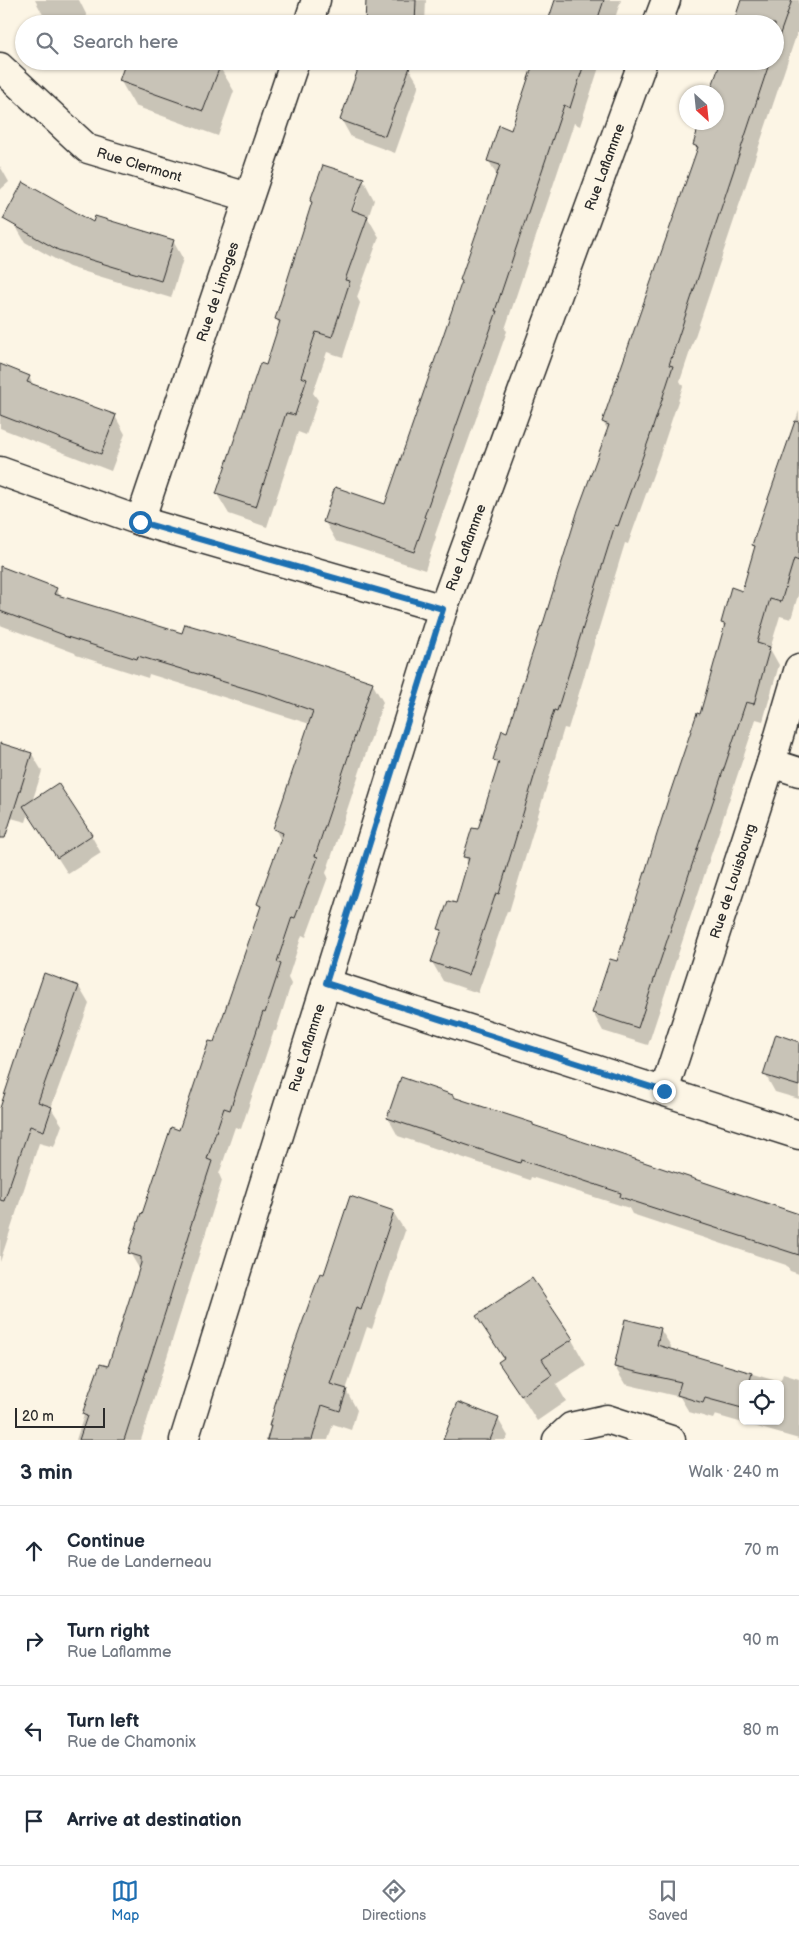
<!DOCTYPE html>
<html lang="en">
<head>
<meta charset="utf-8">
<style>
  :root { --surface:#fff; --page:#f2f2f3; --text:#1f2937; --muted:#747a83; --line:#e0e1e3; --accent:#1f6fb2 }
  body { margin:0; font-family:"Balsamiq Sans",sans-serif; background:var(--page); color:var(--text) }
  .controls { position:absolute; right:15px; bottom:15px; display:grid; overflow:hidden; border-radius:8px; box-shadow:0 1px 4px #0004 }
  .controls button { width:45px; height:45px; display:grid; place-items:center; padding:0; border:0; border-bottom:1px solid var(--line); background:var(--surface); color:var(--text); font:25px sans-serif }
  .compass { position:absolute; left:679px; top:85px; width:45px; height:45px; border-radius:50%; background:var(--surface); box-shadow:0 1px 4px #0004; rotate:153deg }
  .scale { position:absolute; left:15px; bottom:12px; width:90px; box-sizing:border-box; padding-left:5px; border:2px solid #2b2b2b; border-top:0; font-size:14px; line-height:18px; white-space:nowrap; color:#2b2b2b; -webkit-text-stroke:4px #fcf5e5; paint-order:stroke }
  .stop { position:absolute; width:15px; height:15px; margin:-11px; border:4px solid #1f6fb2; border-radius:50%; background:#fff }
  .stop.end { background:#1f6fb2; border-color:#fff; box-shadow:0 1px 5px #0008 }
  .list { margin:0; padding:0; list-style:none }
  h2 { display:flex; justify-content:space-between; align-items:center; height:65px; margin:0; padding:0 20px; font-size:21px }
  h2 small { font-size:16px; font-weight:400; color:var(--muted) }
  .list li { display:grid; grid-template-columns:32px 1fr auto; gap:15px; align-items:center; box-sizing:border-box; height:90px; padding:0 20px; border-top:1px solid var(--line) }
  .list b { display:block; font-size:19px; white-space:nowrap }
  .list p { margin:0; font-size:16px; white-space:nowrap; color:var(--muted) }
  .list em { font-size:16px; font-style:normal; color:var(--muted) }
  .icon { flex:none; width:28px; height:28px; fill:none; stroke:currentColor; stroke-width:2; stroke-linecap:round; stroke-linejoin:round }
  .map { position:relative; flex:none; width:799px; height:1440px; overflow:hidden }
  .search { position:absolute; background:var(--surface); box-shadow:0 1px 4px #0004; left:15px; right:15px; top:15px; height:55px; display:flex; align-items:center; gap:12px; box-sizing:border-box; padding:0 18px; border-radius:28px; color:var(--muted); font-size:19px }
  .sheet { height:425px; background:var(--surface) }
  nav { display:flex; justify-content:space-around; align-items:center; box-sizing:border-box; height:70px; border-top:1px solid var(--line); background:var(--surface); font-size:14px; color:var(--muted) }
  nav a { display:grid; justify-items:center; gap:2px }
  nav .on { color:var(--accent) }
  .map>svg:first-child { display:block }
</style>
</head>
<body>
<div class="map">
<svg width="799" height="1440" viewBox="0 0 799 1440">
  <rect width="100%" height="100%" fill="#fcf5e5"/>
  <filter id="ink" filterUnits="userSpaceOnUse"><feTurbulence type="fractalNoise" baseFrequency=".02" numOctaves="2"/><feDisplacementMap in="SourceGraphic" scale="10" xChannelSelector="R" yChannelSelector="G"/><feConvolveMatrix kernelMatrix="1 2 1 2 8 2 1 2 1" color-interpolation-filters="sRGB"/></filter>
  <g filter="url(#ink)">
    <g fill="#0003" fill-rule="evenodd">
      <path d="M 35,0 L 79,0 L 90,22 L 85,24 L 48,24 Z"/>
      <path d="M 367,0 L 426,0 L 425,24 L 366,24 Z"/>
      <path d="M 556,0 L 621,0 L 613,24 L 548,24 Z"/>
      <path d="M 742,0 L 799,0 L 799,33 L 797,33 L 680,381 L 683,386 L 659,458 L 628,544 L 625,543 L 568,729 L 564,728 L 509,912 L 507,911 L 478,993 L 443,981 L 432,962 L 442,933 L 440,929 L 456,905 L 469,864 L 465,857 L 478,831 L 498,766 L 495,760 L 508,733 L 608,430 L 603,422 L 698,151 L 694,145 L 716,122 L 716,92 L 711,92 L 721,61 L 775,61 L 775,24 Z"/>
      <path d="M 536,61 L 601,61 L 580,126 L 574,123 L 505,329 L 507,331 L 435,535 L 436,537 L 425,570 L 336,541 L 325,522 L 386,506 L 463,282 L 497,176 L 489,161 L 512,131 Z"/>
      <path d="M 219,66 L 234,91 L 218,136 L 135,106 L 120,80 Z"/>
      <path d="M 409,68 L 419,85 L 395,153 L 351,137 L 341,119 Z"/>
      <path d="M 0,166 L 9,182 L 0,190 Z"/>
      <path d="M 363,179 L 374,200 L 368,218 L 379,237 L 357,297 L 360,303 L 343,357 L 327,352 L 313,393 L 318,400 L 306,435 L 298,432 L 267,527 L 229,514 L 217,494 L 266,367 L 280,325 L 276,319 L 313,204 L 311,201 ZM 357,192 L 360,192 L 351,216 L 349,216 Z"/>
      <path d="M 94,224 L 173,241 L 183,259 L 171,298 L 69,267 L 25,242 L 15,225 Z"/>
      <path d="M 0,366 L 29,377 L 34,386 L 115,416 L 125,434 L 111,471 L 0,428 Z"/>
      <path d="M 799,411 L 799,592 L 791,619 L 780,616 L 770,649 L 779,665 L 763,721 L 756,719 L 648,1045 L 603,1031 L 593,1013 L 618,963 L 701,716 L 725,628 L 722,623 L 742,592 L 756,550 L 753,545 Z"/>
      <path d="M 0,568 L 56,589 L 61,597 L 183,635 L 372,683 L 383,702 L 326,873 L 328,877 L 306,937 L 302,935 L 288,978 L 291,984 L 276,1031 L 274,1031 L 241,1129 L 235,1127 L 219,1174 L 222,1181 L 141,1440 L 76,1440 L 100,1365 L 109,1368 L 140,1270 L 130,1253 L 143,1215 L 180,1131 L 215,1044 L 261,909 L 258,904 L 281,841 L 275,829 L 310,724 L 149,674 L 148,678 L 76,655 L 75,653 L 0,625 Z"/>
      <path d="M 0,744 L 32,754 L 42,771 L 32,802 L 91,835 L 101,853 L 68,874 L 29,813 L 26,822 L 0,815 Z"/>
      <path d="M 79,987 L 89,1004 L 51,1108 L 62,1125 L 54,1147 L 39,1143 L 0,1262 L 0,1112 Z"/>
      <path d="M 799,1043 L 799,1099 L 775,1092 L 765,1074 Z"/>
      <path d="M 452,1096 L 454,1098 L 534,1127 L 799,1215 L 799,1274 L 790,1271 L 786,1265 L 632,1214 L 629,1208 L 531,1177 L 530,1180 L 398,1136 L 388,1118 Z"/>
      <path d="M 393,1212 L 405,1231 L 372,1329 L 367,1327 L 346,1390 L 357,1410 L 351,1430 L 333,1424 L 328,1440 L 266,1440 L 286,1371 L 324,1276 Z"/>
      <path d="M 477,1316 L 572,1340 L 586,1365 L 556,1384 L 566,1401 L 537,1421 L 500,1362 L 504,1360 Z"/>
      <path d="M 660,1329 L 671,1346 L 670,1350 L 780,1382 L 783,1374 L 799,1379 L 799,1439 L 715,1415 L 713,1419 L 689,1412 L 680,1397 L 625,1384 L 615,1367 ZM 743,1384 L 780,1384 L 780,1421 L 743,1421 Z"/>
      <path d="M 498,1419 L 508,1436 L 506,1440 L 444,1440 Z"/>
    </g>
    <g fill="#c8c3b7" stroke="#2b2b2b">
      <path d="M 366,0 L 416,0 L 415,24 L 365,24 Z"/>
      <path d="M 555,0 L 604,0 L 596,24 L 547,24 Z"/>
      <path d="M 741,0 L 792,0 L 775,48 L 775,24 L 733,24 Z"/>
      <path d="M 126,61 L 222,61 L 203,111 L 119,81 Z"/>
      <path d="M 361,61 L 394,61 L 410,67 L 385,136 L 340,120 Z"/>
      <path d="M 534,61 L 585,61 L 570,108 L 564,105 L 495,311 L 497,311 L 424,517 L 426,518 L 414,552 L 323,522 L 335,487 L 385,504 L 462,281 L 460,280 L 500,165 L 487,161 L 499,125 L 511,130 Z"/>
      <path d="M 721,61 L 770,61 L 669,365 L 673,366 L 649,439 L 618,526 L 615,525 L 557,711 L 554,710 L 499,894 L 496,893 L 468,975 L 431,962 L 442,930 L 438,929 L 448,901 L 456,903 L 469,858 L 463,857 L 472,828 L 478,829 L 499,762 L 493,760 L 502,730 L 507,732 L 541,626 L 542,627 L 578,510 L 609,425 L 602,422 L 698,147 L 693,145 L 700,122 L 716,122 L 716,92 L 710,92 Z"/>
      <path d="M 323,165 L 364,178 L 352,210 L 368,216 L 345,280 L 350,281 L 332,337 L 316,332 L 301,377 L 307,379 L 295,415 L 286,413 L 256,507 L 216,494 L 260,363 L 266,365 L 280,321 L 275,319 L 312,202 L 310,201 Z"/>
      <path d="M 23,182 L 93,222 L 95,216 L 174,240 L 161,281 L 58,250 L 3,219 Z"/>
      <path d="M 0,364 L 30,376 L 27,382 L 116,415 L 101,454 L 0,415 Z"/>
      <path d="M 795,421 L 799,422 L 799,561 L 794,559 L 781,602 L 770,599 L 757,643 L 770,647 L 754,704 L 746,702 L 638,1028 L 592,1013 L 610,959 L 617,961 L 670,793 L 697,713 L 700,714 L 725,624 L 721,623 L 731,587 L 742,591 L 755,546 L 752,545 Z"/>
      <path d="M 0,566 L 57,588 L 54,594 L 182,633 L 185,624 L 288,654 L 373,682 L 315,856 L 318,857 L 295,918 L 292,917 L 277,962 L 281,964 L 265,1013 L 263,1012 L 230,1110 L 224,1108 L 207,1159 L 212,1161 L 190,1228 L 191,1229 L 165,1313 L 124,1440 L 79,1440 L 87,1416 L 82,1414 L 100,1364 L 108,1366 L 141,1263 L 141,1257 L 128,1253 L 141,1213 L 142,1214 L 171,1127 L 179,1130 L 209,1041 L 214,1042 L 261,906 L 257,904 L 283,833 L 273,829 L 313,711 L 274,697 L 138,656 L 137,659 L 64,636 L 64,635 L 0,611 Z"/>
      <path d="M 0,743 L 32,753 L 5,838 L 0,838 Z"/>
      <path d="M 58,783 L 92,835 L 57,858 L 23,806 Z"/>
      <path d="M 44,973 L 79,986 L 38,1102 L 52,1107 L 44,1131 L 30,1126 L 4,1201 L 0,1200 L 0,1108 L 24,1035 L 23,1035 Z"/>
      <path d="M 776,1034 L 799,1042 L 799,1086 L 763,1075 Z"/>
      <path d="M 401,1077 L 453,1095 L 453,1097 L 533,1123 L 533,1125 L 799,1214 L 799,1255 L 620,1197 L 621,1193 L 521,1160 L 520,1163 L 387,1118 Z"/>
      <path d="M 350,1196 L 394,1211 L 361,1310 L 356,1308 L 330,1384 L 347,1389 L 340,1411 L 322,1405 L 312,1440 L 267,1440 L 271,1426 L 269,1426 L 285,1371 L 320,1273 L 324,1274 Z"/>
      <path d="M 532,1278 L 573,1339 L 542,1359 L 552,1375 L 521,1396 L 498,1362 L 504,1358 L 476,1316 Z"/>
      <path d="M 625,1319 L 661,1328 L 657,1345 L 752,1373 L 749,1384 L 743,1384 L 742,1408 L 705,1398 L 703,1403 L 677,1395 L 681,1382 L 614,1367 Z"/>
      <path d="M 458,1402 L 499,1418 L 490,1440 L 443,1440 Z"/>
    </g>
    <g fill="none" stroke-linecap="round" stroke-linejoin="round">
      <defs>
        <g id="minor">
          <path d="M 308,24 L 316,0"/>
          <path d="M 657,24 L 666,0"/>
          <path id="s1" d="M 0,67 L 88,149 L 248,197"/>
          <path d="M 0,471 L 140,521 L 443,609"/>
          <path id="s2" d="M 140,521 L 295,61"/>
          <path d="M 771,763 L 799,772"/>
          <path d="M 326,983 L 799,1135"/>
          <path id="s3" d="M 664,1091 L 771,763 L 799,668"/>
          <path id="s4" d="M 184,1440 L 443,609 L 643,61"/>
          <path d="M 557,1440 L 571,1427 L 607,1419 L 671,1440"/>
        </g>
      </defs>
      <use href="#minor" stroke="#2b2b2b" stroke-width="31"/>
      <use href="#minor" stroke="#fcf5e5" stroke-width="28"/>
    </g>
  </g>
  <g fill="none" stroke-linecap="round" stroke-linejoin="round" filter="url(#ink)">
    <path stroke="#1f6fb2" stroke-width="6" d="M 140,522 L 443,609 L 326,983 L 664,1091"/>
  </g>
  <g text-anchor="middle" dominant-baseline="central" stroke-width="4" stroke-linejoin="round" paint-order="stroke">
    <g font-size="14" fill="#2b2b2b" stroke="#fcf5e5">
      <text stroke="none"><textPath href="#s1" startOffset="174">Rue Clermont</textPath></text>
      <text stroke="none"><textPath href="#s4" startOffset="1341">Rue Laflamme</textPath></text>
      <text stroke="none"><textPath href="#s2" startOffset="242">Rue de Limoges</textPath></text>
      <text stroke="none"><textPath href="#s4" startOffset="936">Rue Laflamme</textPath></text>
      <text stroke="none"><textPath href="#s3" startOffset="221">Rue de Louisbourg</textPath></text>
      <text stroke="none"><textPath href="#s4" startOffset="411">Rue Laflamme</textPath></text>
    </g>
  </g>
</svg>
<div class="controls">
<button><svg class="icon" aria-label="locate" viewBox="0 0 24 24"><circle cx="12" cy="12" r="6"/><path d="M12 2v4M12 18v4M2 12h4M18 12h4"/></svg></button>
</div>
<svg class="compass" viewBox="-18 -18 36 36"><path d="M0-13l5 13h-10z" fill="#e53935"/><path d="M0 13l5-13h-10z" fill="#747a83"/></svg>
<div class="scale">20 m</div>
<div class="stop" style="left:140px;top:522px"></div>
<div class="stop end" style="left:664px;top:1091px"></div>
<div class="search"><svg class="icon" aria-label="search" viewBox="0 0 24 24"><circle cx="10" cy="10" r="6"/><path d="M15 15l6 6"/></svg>Search here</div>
</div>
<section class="sheet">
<h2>3 min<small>Walk · 240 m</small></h2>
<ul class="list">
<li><svg class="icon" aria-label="ahead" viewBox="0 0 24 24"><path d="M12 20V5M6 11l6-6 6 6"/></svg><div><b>Continue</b><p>Rue de Landerneau</p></div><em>70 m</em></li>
<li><svg class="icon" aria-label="right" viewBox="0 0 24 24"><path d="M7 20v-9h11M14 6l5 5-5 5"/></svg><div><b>Turn right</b><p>Rue Laflamme</p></div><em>90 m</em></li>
<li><svg class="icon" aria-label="left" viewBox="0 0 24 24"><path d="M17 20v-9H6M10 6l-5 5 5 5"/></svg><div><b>Turn left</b><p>Rue de Chamonix</p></div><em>80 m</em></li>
<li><svg class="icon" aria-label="arrive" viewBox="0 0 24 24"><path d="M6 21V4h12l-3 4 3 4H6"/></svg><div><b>Arrive at destination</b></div></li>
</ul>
</section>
<nav>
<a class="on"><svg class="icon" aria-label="map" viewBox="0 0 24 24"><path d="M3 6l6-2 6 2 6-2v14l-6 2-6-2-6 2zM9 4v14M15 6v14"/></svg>Map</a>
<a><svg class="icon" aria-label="directions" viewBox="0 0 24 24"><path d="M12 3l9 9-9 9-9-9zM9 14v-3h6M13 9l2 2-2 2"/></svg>Directions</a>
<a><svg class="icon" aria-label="saved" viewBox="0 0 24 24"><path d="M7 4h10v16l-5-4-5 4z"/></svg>Saved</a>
</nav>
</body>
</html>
